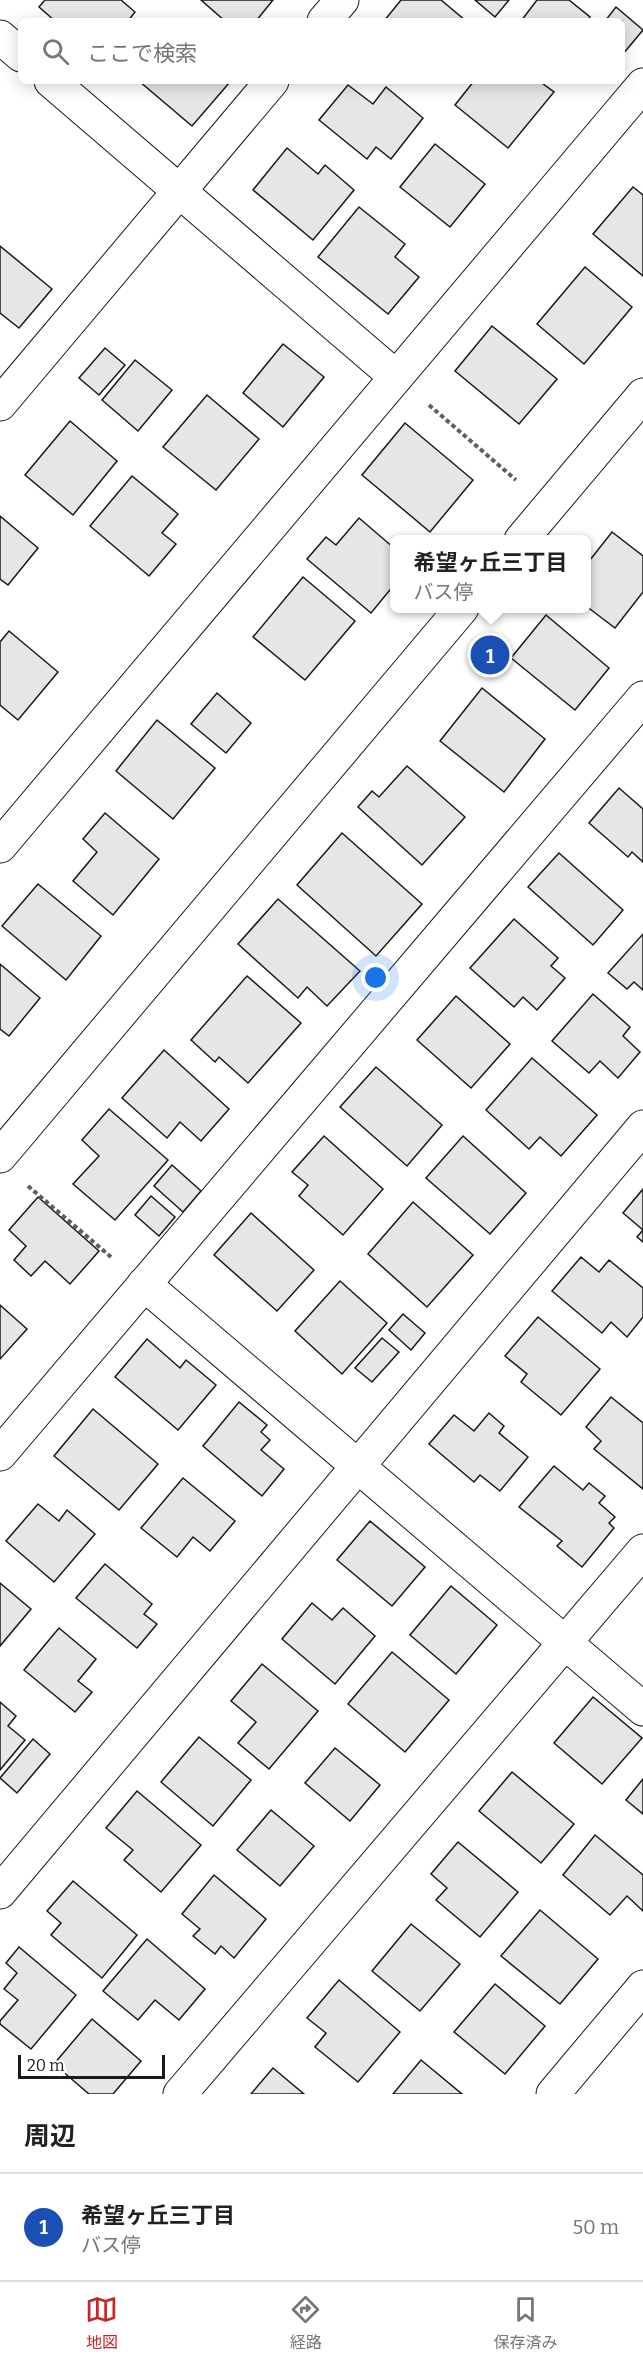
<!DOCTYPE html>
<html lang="ja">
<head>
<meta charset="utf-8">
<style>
  :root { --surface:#fff; --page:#f2f2f2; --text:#222; --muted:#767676; --line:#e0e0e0; --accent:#c62828 }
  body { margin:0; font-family:Bitter,"Noto Sans JP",serif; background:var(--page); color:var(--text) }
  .scale { position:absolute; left:18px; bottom:15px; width:147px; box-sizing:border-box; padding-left:6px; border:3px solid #1a1a1a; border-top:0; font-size:16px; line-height:21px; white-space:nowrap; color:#1a1a1a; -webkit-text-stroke:4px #fff; paint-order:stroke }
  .you { position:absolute; left:376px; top:978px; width:21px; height:21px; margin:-15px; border:4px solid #fff; border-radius:50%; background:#1a73e8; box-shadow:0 0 0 9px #1a73e833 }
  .badge { display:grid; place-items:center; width:39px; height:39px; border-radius:50%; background:var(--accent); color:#fff; font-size:20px; font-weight:700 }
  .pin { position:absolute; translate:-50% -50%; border:3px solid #fff; box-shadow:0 2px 6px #0006 }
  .popup { position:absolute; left:390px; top:535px; width:201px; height:78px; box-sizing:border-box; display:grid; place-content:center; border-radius:9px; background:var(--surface); filter:drop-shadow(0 2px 4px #0005); font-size:20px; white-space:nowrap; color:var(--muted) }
  .popup b { font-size:22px; color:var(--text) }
  .popup::after { content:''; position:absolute; left:50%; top:100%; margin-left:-12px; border:12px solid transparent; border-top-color:var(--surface) }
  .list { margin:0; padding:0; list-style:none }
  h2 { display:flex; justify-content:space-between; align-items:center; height:78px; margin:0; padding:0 24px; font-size:26px }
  h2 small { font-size:20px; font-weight:400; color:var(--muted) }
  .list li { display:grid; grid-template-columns:39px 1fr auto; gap:18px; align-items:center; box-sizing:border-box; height:108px; padding:0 24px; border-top:2px solid var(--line) }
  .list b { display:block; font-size:22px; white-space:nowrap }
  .list p { margin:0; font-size:20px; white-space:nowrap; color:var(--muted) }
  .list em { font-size:20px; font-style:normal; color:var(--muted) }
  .icon { flex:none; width:33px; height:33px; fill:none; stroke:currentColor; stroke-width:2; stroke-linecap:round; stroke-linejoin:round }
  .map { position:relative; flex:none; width:643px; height:2094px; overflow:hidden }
  .search { position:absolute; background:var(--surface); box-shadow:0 3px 15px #0003; left:18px; right:18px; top:18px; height:66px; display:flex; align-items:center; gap:15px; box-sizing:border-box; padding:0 21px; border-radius:9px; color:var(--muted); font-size:22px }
  .sheet { height:186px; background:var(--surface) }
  nav { display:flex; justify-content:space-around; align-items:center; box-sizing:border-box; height:84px; border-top:2px solid var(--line); background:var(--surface); font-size:16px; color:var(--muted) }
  nav a { display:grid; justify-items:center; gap:3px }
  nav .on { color:var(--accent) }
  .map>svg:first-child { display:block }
</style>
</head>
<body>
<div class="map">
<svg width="643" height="2094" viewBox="0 0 643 2094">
  <rect width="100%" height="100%" fill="#fff"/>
  <g fill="#e6e6e6" stroke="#1a1a1a" stroke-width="1.5">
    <path d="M 45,0 L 121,0 L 135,12 L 128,21 L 55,21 L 39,7 Z"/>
    <path d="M 201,0 L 273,0 L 256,21 L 225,21 Z"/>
    <path d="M 401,0 L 441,0 L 466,21 L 384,21 Z"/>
    <path d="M 475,0 L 509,0 L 495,17 Z"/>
    <path d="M 537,0 L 569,0 L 590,17 L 587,21 L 521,21 Z"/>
    <path d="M 616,7 L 643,30 L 623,54 L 622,21 L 605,21 Z"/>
    <path d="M 139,81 L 228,81 L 230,82 L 192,126 Z"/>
    <path d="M 474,81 L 539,81 L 554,92 L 508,148 L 455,105 Z"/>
    <path d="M 348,85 L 373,104 L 386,87 L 423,118 L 391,159 L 376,147 L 367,159 L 319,120 Z"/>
    <path d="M 435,144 L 485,184 L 450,227 L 400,187 Z"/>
    <path d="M 287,148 L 318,174 L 325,165 L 354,190 L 313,240 L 253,190 Z"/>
    <path d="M 633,187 L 643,195 L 643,276 L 593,234 Z"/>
    <path d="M 359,207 L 405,244 L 395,257 L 419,277 L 388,314 L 318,257 Z"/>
    <path d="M 0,246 L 52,289 L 19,328 L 0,313 Z"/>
    <path d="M 585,267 L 632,307 L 584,364 L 537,324 Z"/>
    <path d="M 492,326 L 557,379 L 519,424 L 455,371 Z"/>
    <path d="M 283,344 L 324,377 L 283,427 L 243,393 Z"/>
    <path d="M 105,348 L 125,365 L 99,395 L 79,378 Z"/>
    <path d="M 135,360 L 172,390 L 138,431 L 102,400 Z"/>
    <path d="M 207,395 L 259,439 L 216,490 L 163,447 Z"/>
    <path d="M 70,421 L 117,461 L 73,515 L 25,475 Z"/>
    <path d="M 405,423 L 473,480 L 430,532 L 362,475 Z"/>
    <path d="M 132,476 L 178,514 L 162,533 L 176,544 L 149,576 L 90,526 Z"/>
    <path d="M 0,516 L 38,548 L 8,585 L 0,579 Z"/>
    <path d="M 359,518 L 394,548 L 394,585 L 371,613 L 307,559 L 326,537 L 336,545 Z"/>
    <path d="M 612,532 L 643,556 L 643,592 L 615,628 L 586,606 L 586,565 Z"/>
    <path d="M 303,577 L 355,621 L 305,680 L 253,637 Z"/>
    <path d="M 546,615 L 609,668 L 575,710 L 511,658 Z"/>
    <path d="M 9,631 L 58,672 L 18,720 L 0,705 L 0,642 Z"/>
    <path d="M 482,688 L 545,739 L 504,792 L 440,741 Z"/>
    <path d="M 217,693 L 251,723 L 226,753 L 191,724 Z"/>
    <path d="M 157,720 L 215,768 L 173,819 L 116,771 Z"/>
    <path d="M 407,766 L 465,817 L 422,865 L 358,807 L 372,791 L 379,797 Z"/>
    <path d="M 619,788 L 643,809 L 643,862 L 632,852 L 628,857 L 589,823 Z"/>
    <path d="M 105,813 L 159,859 L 113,915 L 73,881 L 97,852 L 83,839 Z"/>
    <path d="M 342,833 L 422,904 L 376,956 L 297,885 Z"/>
    <path d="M 559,853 L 623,910 L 593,945 L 528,887 Z"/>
    <path d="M 38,884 L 101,936 L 66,980 L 2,926 Z"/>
    <path d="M 278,899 L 360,971 L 327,1006 L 307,987 L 298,998 L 238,944 Z"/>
    <path d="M 514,919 L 558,958 L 551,966 L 565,978 L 537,1010 L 523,997 L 514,1007 L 470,968 Z"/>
    <path d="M 643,934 L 643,990 L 634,982 L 627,989 L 608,973 Z"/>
    <path d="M 0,964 L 40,998 L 9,1036 L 0,1029 Z"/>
    <path d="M 247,976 L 301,1023 L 248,1083 L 219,1057 L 215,1062 L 191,1040 Z"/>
    <path d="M 593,994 L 630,1027 L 623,1036 L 640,1052 L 618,1078 L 600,1061 L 589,1073 L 552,1041 Z"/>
    <path d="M 456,996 L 510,1044 L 471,1088 L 417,1040 Z"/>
    <path d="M 164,1050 L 229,1109 L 201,1141 L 180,1122 L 167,1138 L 122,1098 Z"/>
    <path d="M 532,1058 L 597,1115 L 561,1156 L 540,1137 L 529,1149 L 486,1110 Z"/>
    <path d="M 376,1067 L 442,1125 L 407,1166 L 340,1107 Z"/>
    <path d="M 109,1109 L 168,1160 L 115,1220 L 73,1184 L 99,1156 L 82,1140 Z"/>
    <path d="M 324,1136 L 383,1189 L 343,1235 L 299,1196 L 308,1185 L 292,1172 Z"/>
    <path d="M 463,1136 L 526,1193 L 490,1234 L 426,1178 Z"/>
    <path d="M 172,1165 L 201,1191 L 183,1212 L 154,1186 Z"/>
    <path d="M 643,1189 L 643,1242 L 637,1237 L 643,1230 L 623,1213 Z"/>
    <path d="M 151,1196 L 175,1217 L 159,1236 L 135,1215 Z"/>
    <path d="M 38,1197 L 99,1251 L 70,1284 L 45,1261 L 31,1276 L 14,1260 L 26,1246 L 9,1230 Z"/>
    <path d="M 413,1202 L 473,1255 L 427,1307 L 368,1254 Z"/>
    <path d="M 251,1213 L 314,1270 L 277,1311 L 214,1255 Z"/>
    <path d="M 581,1257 L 599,1272 L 609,1260 L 643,1288 L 643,1317 L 627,1337 L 611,1322 L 602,1333 L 552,1291 Z"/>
    <path d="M 340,1281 L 387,1323 L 342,1374 L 295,1331 Z"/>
    <path d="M 0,1305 L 27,1329 L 0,1359 Z"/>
    <path d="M 403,1314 L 425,1333 L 411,1350 L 389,1330 Z"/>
    <path d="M 538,1317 L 600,1369 L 561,1415 L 521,1382 L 527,1374 L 505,1356 Z"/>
    <path d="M 382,1338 L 399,1352 L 372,1382 L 355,1368 Z"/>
    <path d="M 147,1339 L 180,1368 L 186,1360 L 216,1385 L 178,1430 L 115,1377 Z"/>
    <path d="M 611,1397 L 643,1423 L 643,1489 L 594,1449 L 601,1441 L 586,1427 Z"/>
    <path d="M 239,1402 L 267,1425 L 261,1432 L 270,1440 L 261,1450 L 284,1469 L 262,1496 L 203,1446 Z"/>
    <path d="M 93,1409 L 158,1464 L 119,1510 L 54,1456 Z"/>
    <path d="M 489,1413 L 504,1426 L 499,1433 L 528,1457 L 500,1491 L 480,1475 L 474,1482 L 429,1444 L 454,1415 L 474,1431 Z"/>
    <path d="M 554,1466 L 583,1490 L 589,1483 L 605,1496 L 599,1503 L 615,1517 L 609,1523 L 614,1528 L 582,1567 L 557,1546 L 562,1541 L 519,1507 Z"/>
    <path d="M 183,1478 L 235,1521 L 210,1551 L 193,1537 L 177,1557 L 141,1528 Z"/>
    <path d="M 38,1504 L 59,1521 L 67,1510 L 95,1534 L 54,1582 L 6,1541 Z"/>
    <path d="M 370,1521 L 425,1567 L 392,1606 L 337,1560 Z"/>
    <path d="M 105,1564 L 152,1604 L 144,1614 L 157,1624 L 137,1648 L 76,1598 Z"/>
    <path d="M 0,1583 L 31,1609 L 0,1646 Z"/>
    <path d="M 451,1586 L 497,1625 L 456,1674 L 410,1635 Z"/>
    <path d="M 312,1603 L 332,1620 L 343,1608 L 375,1636 L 335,1684 L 282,1639 Z"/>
    <path d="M 59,1628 L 96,1659 L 78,1681 L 92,1692 L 75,1712 L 24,1670 Z"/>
    <path d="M 392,1652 L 449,1700 L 405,1752 L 348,1704 Z"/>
    <path d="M 262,1664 L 318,1711 L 269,1769 L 238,1743 L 256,1722 L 231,1701 Z"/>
    <path d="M 593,1697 L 642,1738 L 602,1784 L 554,1743 Z"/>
    <path d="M 0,1702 L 16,1716 L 8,1726 L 25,1740 L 0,1770 Z"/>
    <path d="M 199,1737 L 251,1780 L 213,1826 L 161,1782 Z"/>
    <path d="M 33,1739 L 50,1754 L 17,1793 L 0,1778 Z"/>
    <path d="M 335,1748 L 380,1785 L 350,1821 L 305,1783 Z"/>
    <path d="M 512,1772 L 574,1824 L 541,1863 L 479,1811 Z"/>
    <path d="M 643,1779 L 643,1814 L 626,1800 Z"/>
    <path d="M 137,1791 L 201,1845 L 161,1892 L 124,1860 L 133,1850 L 106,1828 Z"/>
    <path d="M 271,1810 L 314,1846 L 280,1886 L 237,1850 Z"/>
    <path d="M 595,1835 L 643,1875 L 643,1911 L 627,1896 L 610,1915 L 563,1875 Z"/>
    <path d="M 458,1842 L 518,1892 L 480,1937 L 436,1900 L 447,1888 L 431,1874 Z"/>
    <path d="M 214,1875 L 266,1919 L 234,1958 L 221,1946 L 215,1954 L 193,1936 L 200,1929 L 182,1914 Z"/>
    <path d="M 73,1881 L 137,1935 L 102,1978 L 51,1935 L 61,1923 L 47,1911 Z"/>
    <path d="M 540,1910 L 598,1959 L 560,2004 L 501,1956 Z"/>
    <path d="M 411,1924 L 460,1964 L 420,2011 L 372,1971 Z"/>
    <path d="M 147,1939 L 205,1989 L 179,2020 L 155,2000 L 138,2020 L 103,1991 Z"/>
    <path d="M 19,1947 L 76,1995 L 31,2049 L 0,2024 L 0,2021 L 18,2000 L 4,1989 L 17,1973 L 6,1963 Z"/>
    <path d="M 339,1980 L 400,2032 L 358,2082 L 315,2047 L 326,2033 L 307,2018 Z"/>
    <path d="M 495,1984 L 545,2026 L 505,2074 L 454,2032 Z"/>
    <path d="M 92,2019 L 141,2061 L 113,2094 L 89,2094 L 54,2064 Z"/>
    <path d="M 421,2060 L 462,2094 L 393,2094 Z"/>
    <path d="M 273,2068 L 304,2094 L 251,2094 Z"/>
  </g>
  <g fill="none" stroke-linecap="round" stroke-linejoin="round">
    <defs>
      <g id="minor">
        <path d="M 324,21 L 342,0"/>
        <path d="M 0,37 L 21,55"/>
        <path d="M 51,81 L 396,377"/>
        <path d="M 0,404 L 272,81"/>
        <path d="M 0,846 L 643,85"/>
        <path d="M 144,1284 L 643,1709"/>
        <path d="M 0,1454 L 643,698"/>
        <path d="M 0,1892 L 643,1127"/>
        <path d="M 180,2094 L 643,1551"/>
        <path d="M 553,2094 L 643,1987"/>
      </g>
      <g id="tertiary">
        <path d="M 521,540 L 643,395"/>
        <path d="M 0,1156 L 462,608"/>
      </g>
    </defs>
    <use href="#minor" stroke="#1a1a1a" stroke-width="35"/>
    <use href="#tertiary" stroke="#1a1a1a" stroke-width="35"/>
    <g stroke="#5f5f5f" stroke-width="4" stroke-dasharray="4.5 3" stroke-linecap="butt">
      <path d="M 429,405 L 516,480"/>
      <path d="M 28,1186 L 111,1257"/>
    </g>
    <use href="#minor" stroke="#fff" stroke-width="33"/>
    <use href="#tertiary" stroke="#fff" stroke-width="33"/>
  </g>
</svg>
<div class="scale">20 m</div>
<div class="you"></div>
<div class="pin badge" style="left:490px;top:655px;background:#1a4fb4">1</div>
<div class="popup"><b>希望ヶ丘三丁目</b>バス停</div>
<div class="search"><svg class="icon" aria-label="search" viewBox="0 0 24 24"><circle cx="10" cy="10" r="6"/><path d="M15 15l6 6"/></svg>ここで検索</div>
</div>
<section class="sheet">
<h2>周辺<small></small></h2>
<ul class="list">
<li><span class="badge" style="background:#1a4fb4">1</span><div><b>希望ヶ丘三丁目</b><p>バス停</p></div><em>50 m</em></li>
</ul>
</section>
<nav>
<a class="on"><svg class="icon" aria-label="map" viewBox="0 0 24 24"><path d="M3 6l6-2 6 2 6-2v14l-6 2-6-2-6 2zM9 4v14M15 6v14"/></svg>地図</a>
<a><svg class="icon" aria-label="directions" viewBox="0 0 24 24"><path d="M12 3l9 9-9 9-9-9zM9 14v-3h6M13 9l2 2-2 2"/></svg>経路</a>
<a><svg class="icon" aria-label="saved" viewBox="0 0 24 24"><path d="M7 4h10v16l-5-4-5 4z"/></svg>保存済み</a>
</nav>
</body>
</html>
